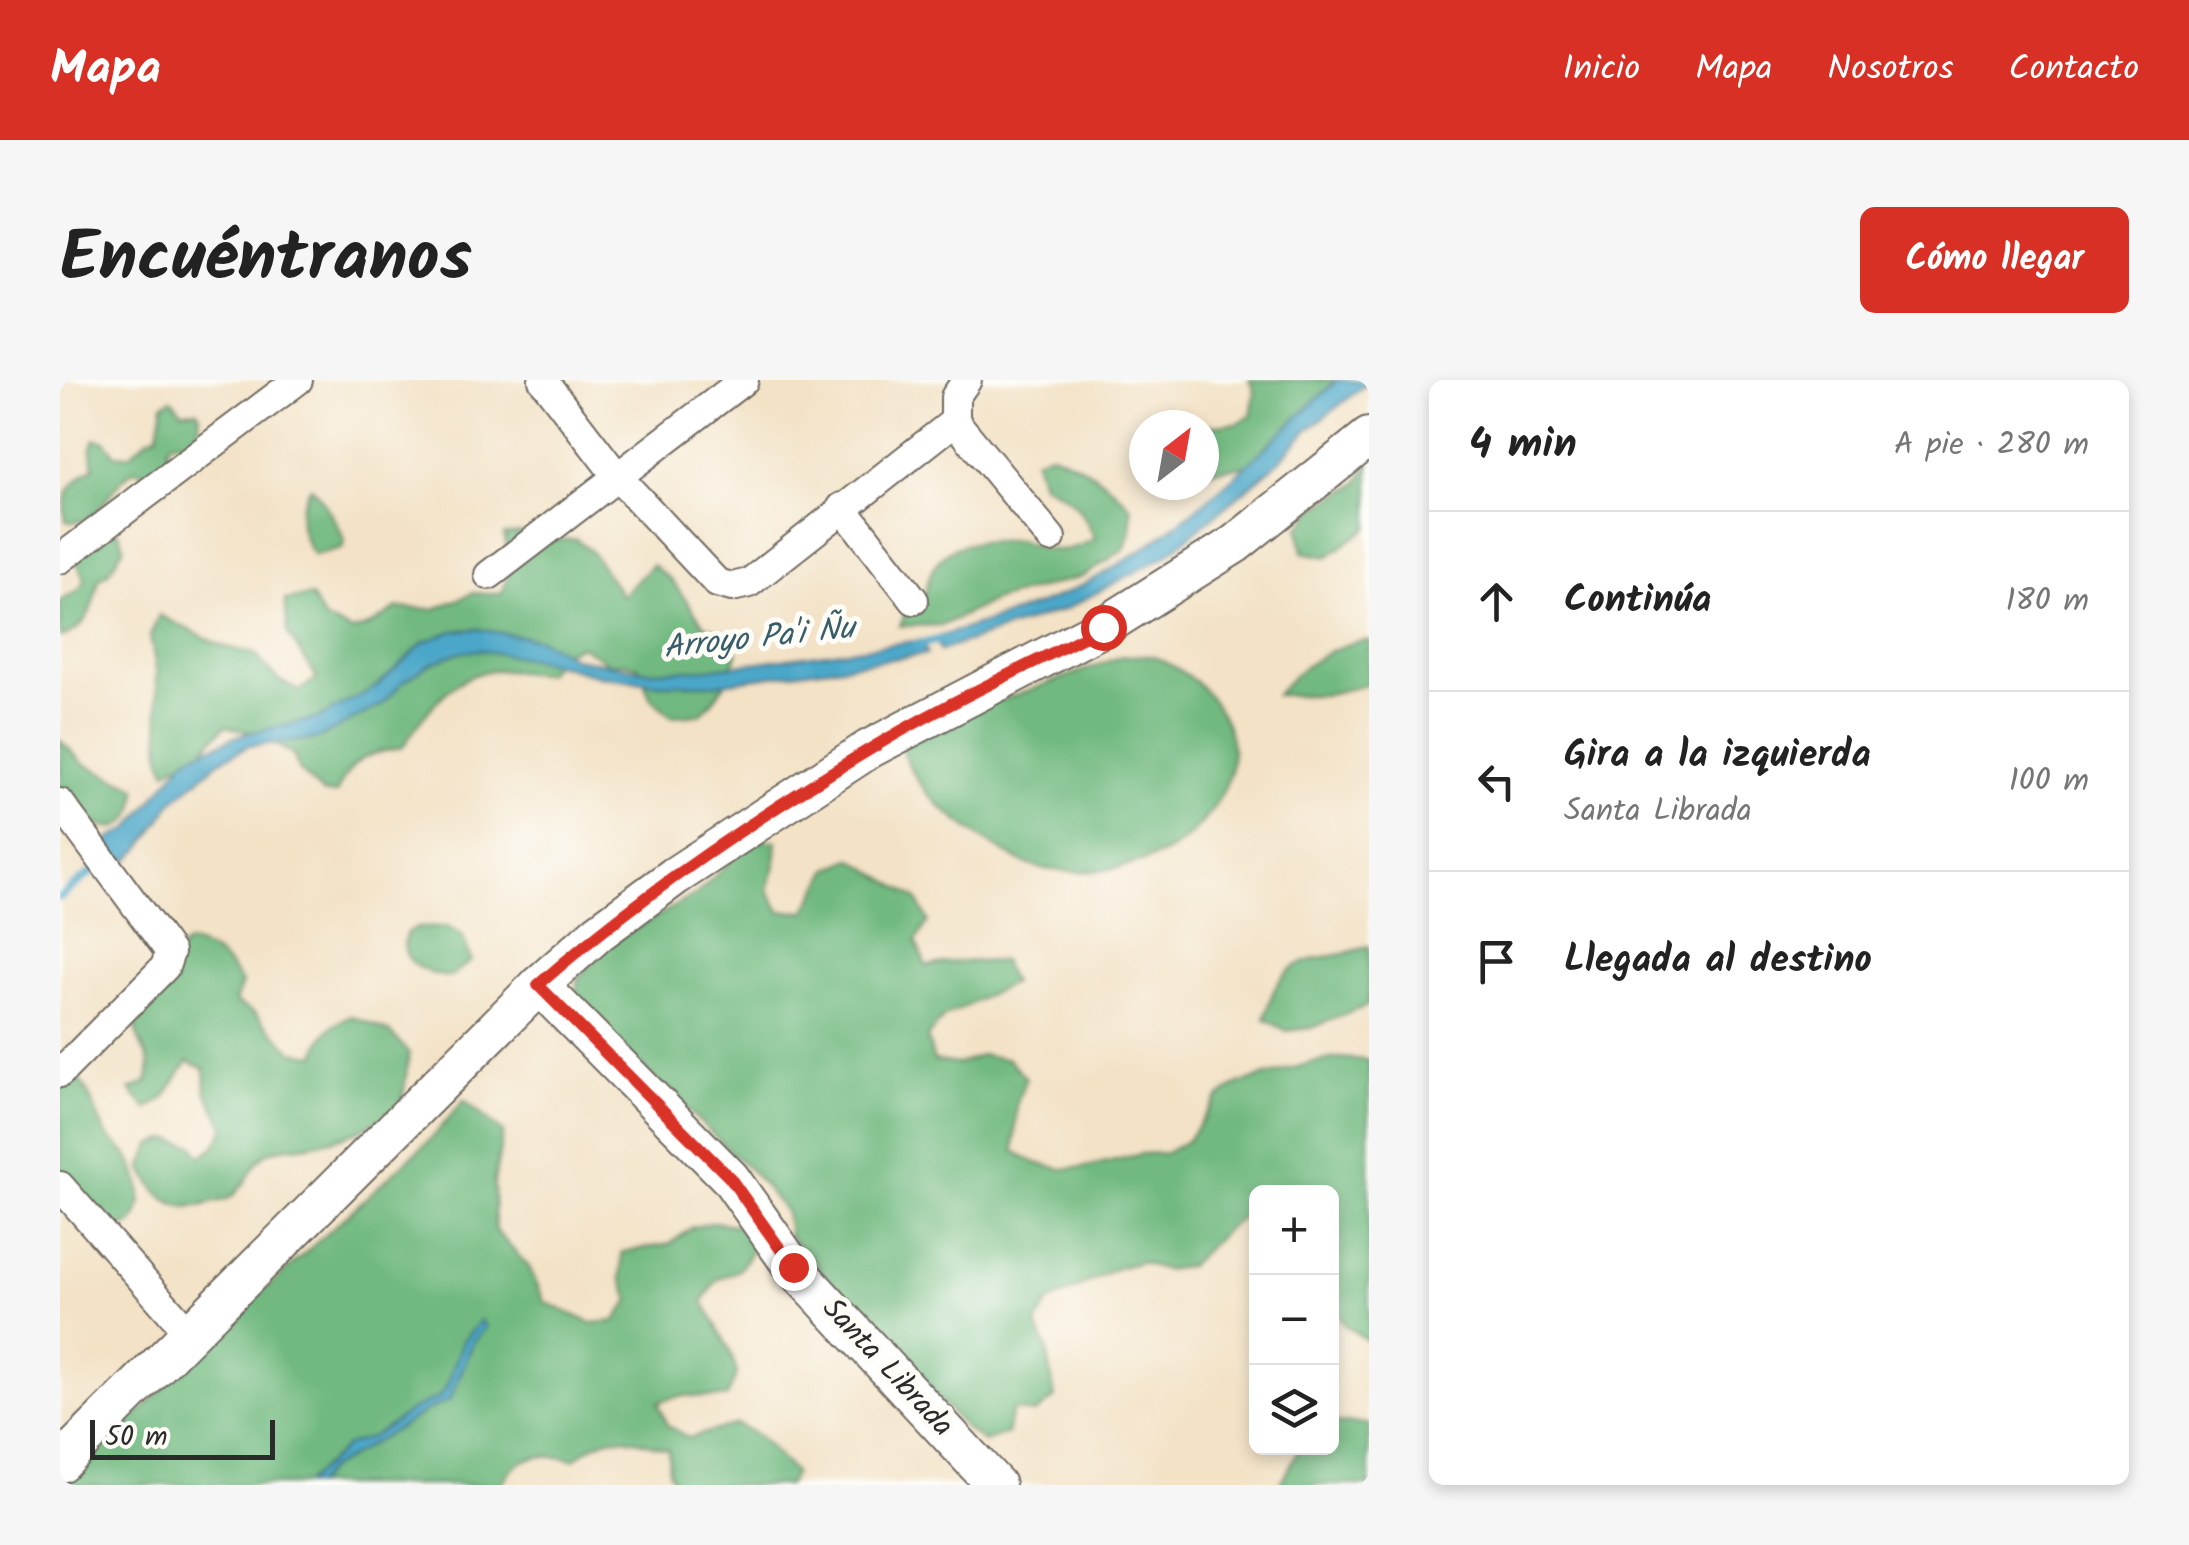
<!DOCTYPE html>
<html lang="es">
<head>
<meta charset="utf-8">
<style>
  :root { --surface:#fff; --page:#f6f6f6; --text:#222; --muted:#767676; --line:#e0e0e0; --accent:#d93025 }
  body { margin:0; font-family:Kalam,sans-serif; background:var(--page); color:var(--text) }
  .controls { position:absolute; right:30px; bottom:30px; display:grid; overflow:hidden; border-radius:15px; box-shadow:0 5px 15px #0003 }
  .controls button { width:90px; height:90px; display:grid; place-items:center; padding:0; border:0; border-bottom:2px solid var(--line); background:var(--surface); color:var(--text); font:50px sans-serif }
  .compass { position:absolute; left:1069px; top:30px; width:90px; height:90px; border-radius:50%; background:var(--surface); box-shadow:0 5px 15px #0003; rotate:31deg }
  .scale { position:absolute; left:30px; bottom:25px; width:185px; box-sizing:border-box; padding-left:10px; border:5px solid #2b2b2b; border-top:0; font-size:28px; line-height:35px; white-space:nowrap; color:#2b2b2b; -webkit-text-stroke:8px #fdfcf7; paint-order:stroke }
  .stop { position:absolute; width:30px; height:30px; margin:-22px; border:8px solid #d93025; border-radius:50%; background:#fff }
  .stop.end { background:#d93025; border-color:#fff; box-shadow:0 2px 10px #0008 }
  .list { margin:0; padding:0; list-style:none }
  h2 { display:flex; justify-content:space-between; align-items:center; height:130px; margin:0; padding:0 40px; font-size:42px }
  h2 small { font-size:32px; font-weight:400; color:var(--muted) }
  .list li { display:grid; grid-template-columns:65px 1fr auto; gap:30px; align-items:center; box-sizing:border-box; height:180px; padding:0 40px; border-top:2px solid var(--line) }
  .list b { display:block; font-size:38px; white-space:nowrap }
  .list p { margin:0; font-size:32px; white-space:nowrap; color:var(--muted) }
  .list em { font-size:32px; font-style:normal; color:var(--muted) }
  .icon { flex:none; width:55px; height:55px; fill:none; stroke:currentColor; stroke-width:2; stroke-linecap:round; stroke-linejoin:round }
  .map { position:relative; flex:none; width:1309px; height:1105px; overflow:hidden; border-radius:15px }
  header { display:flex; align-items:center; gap:60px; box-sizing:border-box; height:140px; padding:0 50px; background:var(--accent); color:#fff }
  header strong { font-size:48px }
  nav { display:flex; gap:55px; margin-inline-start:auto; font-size:35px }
  .intro { display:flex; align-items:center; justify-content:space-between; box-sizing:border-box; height:240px; padding:0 60px }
  h1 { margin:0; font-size:70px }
  .button { padding:25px 45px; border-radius:15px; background:var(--accent); color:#fff; font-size:35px; font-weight:700 }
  main { display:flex; gap:60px; padding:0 60px }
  aside { flex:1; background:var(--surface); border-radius:15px; box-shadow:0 5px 15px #0003 }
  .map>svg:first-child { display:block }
</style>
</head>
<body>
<header>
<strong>Mapa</strong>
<nav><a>Inicio</a><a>Mapa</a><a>Nosotros</a><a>Contacto</a></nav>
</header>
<div class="intro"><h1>Encuéntranos</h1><a class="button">Cómo llegar</a></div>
<main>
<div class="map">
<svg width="1309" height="1105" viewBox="0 0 1309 1105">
  <rect width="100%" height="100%" fill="#fdfcf7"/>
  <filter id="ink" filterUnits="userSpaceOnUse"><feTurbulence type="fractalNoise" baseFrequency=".01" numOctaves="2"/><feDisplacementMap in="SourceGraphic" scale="20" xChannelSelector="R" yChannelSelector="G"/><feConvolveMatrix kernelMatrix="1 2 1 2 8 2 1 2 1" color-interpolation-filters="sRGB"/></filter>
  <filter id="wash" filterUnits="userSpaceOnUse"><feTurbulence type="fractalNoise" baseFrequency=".0048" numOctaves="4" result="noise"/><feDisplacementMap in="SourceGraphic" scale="40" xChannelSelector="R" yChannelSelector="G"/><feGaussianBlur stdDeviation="2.25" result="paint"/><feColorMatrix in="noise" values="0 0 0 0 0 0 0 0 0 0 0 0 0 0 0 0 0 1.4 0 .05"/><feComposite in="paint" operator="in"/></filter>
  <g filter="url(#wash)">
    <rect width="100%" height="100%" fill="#f3e2c6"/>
    <g fill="#71b980" stroke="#4e7256" stroke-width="2.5">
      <path d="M 1189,0 L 1274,0 L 1251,32 L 1188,85 L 1144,92 L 1144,46 L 1178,43 L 1191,36 L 1195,12 Z"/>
      <path d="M 112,19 L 122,31 L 137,30 L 140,35 L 138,57 L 128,62 L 113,61 L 107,68 L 111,84 L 90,96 L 76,90 C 49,100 41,150 6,141 C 0,114 13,100 34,87 L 31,69 L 35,59 L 45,61 L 54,74 L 70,75 L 88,58 L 98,54 L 103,24 Z"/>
      <path d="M 989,73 C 1023,84 1047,101 1071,127 L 1071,151 L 1064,169 L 1024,196 L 935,220 L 883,245 L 840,246 L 848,227 L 865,214 C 872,171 898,161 938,161 C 945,161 953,158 961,161 C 973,165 984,171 998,170 C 1012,170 1022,165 1035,158 C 1021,129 1013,117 982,104 L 975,80 Z"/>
      <path d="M 1309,84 L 1309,147 L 1267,177 L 1243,172 L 1239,148 L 1255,128 L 1298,103 Z"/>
      <path d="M 251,107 C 260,113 279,148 285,160 L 282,168 L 254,175 C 238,153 235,130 251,107 Z"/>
      <path d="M 46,145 L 59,153 L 64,167 L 48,193 L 39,199 C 33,226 29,249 0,257 L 0,221 L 19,210 L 25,199 L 11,171 Z"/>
      <path d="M 461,153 L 501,160 L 516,159 L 532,172 L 562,216 L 592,185 L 611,200 L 645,246 L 666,252 L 677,273 C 671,298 659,315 641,334 L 611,336 L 590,317 L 578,286 L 563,282 L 550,284 L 521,266 L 504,272 L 486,293 C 469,295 455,290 439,290 C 393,291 365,333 343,367 C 304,375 293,377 276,414 L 263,413 L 240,392 L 233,374 L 194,353 L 165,346 L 141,372 L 106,391 L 101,377 L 96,288 L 90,256 L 99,235 L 162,266 L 195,274 L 217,299 L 239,311 L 257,298 L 228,254 L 225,220 L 251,216 L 264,239 L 292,251 L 309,246 L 337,228 L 375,229 L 413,213 L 442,214 L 451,187 L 444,155 Z"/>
      <path d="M 1309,260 L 1309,304 L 1264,315 L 1216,315 C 1238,288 1273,263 1309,260 Z"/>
      <path d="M 1063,276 C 1073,276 1085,274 1094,277 C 1110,283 1133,298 1144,310 C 1183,353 1180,396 1145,439 C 1133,453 1122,465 1105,473 C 1068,489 1026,495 985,489 C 965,486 948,475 931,464 C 892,440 855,410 841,366 L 921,323 L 945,319 Z"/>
      <path d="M 0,360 L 24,384 L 77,408 C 76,456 44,457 14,429 C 8,423 2,417 0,409 C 0,394 0,375 0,360 Z"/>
      <path d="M 691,460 L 717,461 L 715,485 L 708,509 L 720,531 L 745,532 L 769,489 L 792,479 L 856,518 L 868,541 L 856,562 L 866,586 L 890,582 L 942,581 L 952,603 L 884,637 L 867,657 L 874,681 L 898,684 L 922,675 L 948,679 L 966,698 L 957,723 L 954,771 L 976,783 L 1002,789 L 1026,787 L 1081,774 L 1106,773 L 1128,760 L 1158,718 L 1179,704 L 1251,683 L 1277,678 L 1309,680 L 1309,962 L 1285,945 L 1272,925 L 1272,812 L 1196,812 L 1196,840 L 1184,836 L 1164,851 L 1129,886 L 1105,890 L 1080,882 L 1057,888 L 988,923 L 976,945 L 987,968 L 995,1018 L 975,1033 L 952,1030 L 947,1054 L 924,1062 L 905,1048 L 729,856 L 726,833 L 695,795 L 515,622 L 518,598 L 551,562 L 638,513 Z"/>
      <path d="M 387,547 L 402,555 L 411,581 L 390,597 C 366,595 335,581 347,552 L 358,548 Z"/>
      <path d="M 129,563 C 156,569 167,581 182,603 L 175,622 L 196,634 L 233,672 L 256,675 C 262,653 271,644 292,636 L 330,652 L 349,673 L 342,726 C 317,746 282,759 249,765 C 239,767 228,766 218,769 C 190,775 192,803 171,817 C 165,821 155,822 148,824 C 113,834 96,816 82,787 L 92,765 L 108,759 L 133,765 L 141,777 L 155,766 L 165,748 L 146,712 L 145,689 L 128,681 L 103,719 L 87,729 L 70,710 L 87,702 C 94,676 85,679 78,657 C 67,629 106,577 129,563 Z"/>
      <path d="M 1309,566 L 1309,625 L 1251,648 L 1227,651 L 1205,639 C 1220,566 1257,586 1309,566 Z"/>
      <path d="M 0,681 C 32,707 28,718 45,752 C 51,762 59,765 66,774 C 81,795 88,825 71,845 L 53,847 L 0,827 Z"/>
      <path d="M 404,720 L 443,753 L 434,801 L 435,850 L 469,887 L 485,922 L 531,943 L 555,941 L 570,920 L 561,897 L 562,872 L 610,864 L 631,848 L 654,842 L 681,846 L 693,869 L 679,890 L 657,900 L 643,921 L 669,969 L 677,993 L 667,1017 C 638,1019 625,1010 598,1023 L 607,1045 L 628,1058 L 676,1044 L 698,1056 L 734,1093 L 728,1105 L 616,1105 L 609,1092 L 608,1069 C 565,1058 552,1047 514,1080 C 482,1073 457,1073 441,1105 L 0,1105 L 82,1030 L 150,959 L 371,759 Z"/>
      <path d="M 1272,1043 L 1309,1044 L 1309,1105 L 1219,1105 L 1240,1068 L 1272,1068 Z"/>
    </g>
    <g fill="#4ba7c9" stroke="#3b697a" stroke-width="2.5">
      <path d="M 1277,0 L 1309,2 L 1249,49 L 1213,87 L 1107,175 L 1006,229 L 880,271 L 875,258 C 914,245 954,235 992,219 C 1100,175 1193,79 1277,0 Z"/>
      <path d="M 417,249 L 479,259 L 515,278 L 588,291 L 648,289 L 862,260 L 867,274 L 655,304 L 599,304 L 539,296 L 488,282 L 419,270 L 396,273 L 368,285 L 342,303 L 323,324 L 257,359 L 189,366 L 161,380 L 113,421 L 82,467 L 55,492 L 38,465 L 69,449 L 127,377 L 180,355 L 256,339 L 316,307 L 364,262 L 393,251 Z"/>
      <path d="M 421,940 L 426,947 L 413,963 L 390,1020 L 368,1030 L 268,1090 L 255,1105 L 243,1105 L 287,1065 L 311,1057 L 353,1029 L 378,1018 L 386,1008 L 403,961 Z"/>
    </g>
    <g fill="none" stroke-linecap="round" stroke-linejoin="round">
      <g stroke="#4ba7c9" stroke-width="8">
        <path d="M 855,265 L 885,259"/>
        <path d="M 0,517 L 38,487"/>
      </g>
    </g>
  </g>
  <g filter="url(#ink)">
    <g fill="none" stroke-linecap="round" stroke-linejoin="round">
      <defs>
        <g id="street">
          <path d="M 483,0 L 556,95 L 657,203 L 672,207 L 689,203 L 895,41"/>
          <path d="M 907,0 L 895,17 L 895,41 L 991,158"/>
          <path d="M 782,127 L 854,220"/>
          <path d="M 0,179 L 238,0"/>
          <path d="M 429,195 L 684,0"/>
          <path d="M 0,423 L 110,572 L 105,587 L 0,693"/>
          <path d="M 0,806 L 129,953"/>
        </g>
        <g id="secondary">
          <path d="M 479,605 L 670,798 L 733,887 L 936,1105"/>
          <path d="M 0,1083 L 479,605 L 539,552 L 615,496 L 809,369 L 1043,247 L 1175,164 L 1309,57"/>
        </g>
      </defs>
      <use href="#street" stroke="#716b61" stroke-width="32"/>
      <use href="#secondary" stroke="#716b61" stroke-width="42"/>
      <use href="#street" stroke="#fff" stroke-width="28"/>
      <use href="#secondary" stroke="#fff" stroke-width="38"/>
    </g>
  </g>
  <g fill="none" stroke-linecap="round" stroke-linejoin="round" filter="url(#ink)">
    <path stroke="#d93025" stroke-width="12" d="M 733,887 L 670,798 L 478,605 C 579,516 692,440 807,371 C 882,325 965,288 1043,247"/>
  </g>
  <g text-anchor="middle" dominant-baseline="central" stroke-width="10" stroke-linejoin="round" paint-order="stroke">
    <g font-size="30" fill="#2b2b2b" stroke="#fdfcf7">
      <text transform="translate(827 988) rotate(47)">Santa Librada</text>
    </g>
    <g font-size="32" font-style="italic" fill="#385d6a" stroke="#fdfcf7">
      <text transform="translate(699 259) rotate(-6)">Arroyo Pa'i Ñu</text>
    </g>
  </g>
</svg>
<div class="controls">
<button>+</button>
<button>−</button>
<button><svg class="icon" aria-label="layers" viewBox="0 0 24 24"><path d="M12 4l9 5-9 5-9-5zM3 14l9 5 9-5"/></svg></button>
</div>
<svg class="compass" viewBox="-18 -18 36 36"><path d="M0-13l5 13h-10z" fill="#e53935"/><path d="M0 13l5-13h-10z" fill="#767676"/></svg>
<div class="scale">50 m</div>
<div class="stop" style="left:1043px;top:247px"></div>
<div class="stop end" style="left:733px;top:887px"></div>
</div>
<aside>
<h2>4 min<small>A pie · 280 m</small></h2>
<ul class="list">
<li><svg class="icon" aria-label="ahead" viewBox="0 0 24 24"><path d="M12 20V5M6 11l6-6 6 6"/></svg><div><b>Continúa</b></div><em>180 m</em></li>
<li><svg class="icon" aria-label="left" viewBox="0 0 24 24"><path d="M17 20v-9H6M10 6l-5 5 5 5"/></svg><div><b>Gira a la izquierda</b><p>Santa Librada</p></div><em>100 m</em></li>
<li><svg class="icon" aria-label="arrive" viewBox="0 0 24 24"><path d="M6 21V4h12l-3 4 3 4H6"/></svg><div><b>Llegada al destino</b></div></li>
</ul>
</aside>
</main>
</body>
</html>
